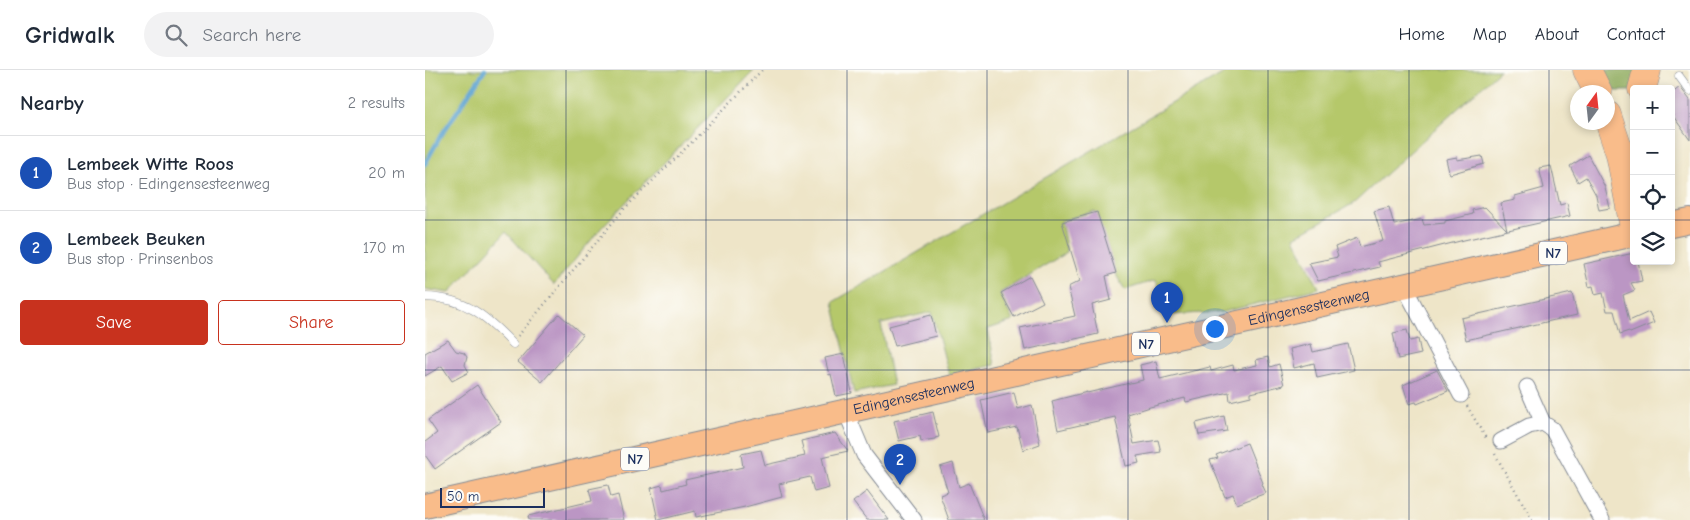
<!DOCTYPE html>
<html lang="en">
<head>
<meta charset="utf-8">
<style>
  :root { --surface:#fff; --page:#f2f2f3; --text:#1f2937; --muted:#747a83; --line:#e0e1e3; --accent:#c8321e }
  body { margin:0; font-family:"Comic Neue",sans-serif; background:var(--page); color:var(--text) }
  .controls { position:absolute; right:15px; top:15px; display:grid; overflow:hidden; border-radius:5px; box-shadow:0 2px 8px #0003 }
  .controls button { width:45px; height:45px; display:grid; place-items:center; padding:0; border:0; border-bottom:1px solid var(--line); background:var(--surface); color:var(--text); font:25px sans-serif }
  .compass { position:absolute; left:1145px; top:15px; width:45px; height:45px; border-radius:50%; background:var(--surface); box-shadow:0 2px 8px #0003; rotate:15deg }
  .scale { position:absolute; left:15px; bottom:12px; width:105px; box-sizing:border-box; padding-left:5px; border:2px solid #1b2f5e; border-top:0; font-size:14px; line-height:18px; white-space:nowrap; color:#1b2f5e; -webkit-text-stroke:4px #fdfcf7; paint-order:stroke }
  .you { position:absolute; left:789px; top:258px; width:18px; height:18px; margin:-12px; border:4px solid #fff; border-radius:50%; background:#1a73e8; box-shadow:0 0 0 8px #1a73e833 }
  .badge { display:grid; place-items:center; width:32px; height:32px; border-radius:50%; background:var(--accent); color:#fff; font-size:16px; font-weight:700 }
  .pin { position:absolute; translate:-50% -41px; filter:drop-shadow(0 1px 2px #0008) }
  .pin::after { content:''; position:absolute; top:26px; width:18px; height:15px; background:inherit; clip-path:polygon(0 0,100% 0,50% 100%) }
  .list { margin:0; padding:0; list-style:none }
  h2 { display:flex; justify-content:space-between; align-items:center; height:65px; margin:0; padding:0 20px; font-size:21px }
  h2 small { font-size:16px; font-weight:400; color:var(--muted) }
  .list li { display:grid; grid-template-columns:32px 1fr auto; gap:15px; align-items:center; box-sizing:border-box; height:75px; padding:0 20px; border-top:1px solid var(--line) }
  .list b { display:block; font-size:19px; white-space:nowrap }
  .list p { margin:0; font-size:16px; white-space:nowrap; color:var(--muted) }
  .list em { font-size:16px; font-style:normal; color:var(--muted) }
  .actions { display:flex; gap:10px; padding:15px 20px }
  .actions a { flex:1; padding:11px 0; border:1px solid var(--accent); border-radius:5px; text-align:center; font-size:18px; color:var(--accent) }
  .actions .main { background:var(--accent); color:#fff }
  .icon { flex:none; width:28px; height:28px; fill:none; stroke:currentColor; stroke-width:2; stroke-linecap:round; stroke-linejoin:round }
  .map { position:relative; flex:none; width:1265px; height:450px; overflow:hidden }
  header { display:flex; align-items:center; gap:30px; box-sizing:border-box; height:70px; padding:0 25px; background:var(--surface); border-bottom:1px solid var(--line) }
  header strong { font-size:24px }
  nav { display:flex; gap:28px; margin-inline-start:auto; font-size:18px }
  .search { width:350px; height:45px; background:var(--page); display:flex; align-items:center; gap:12px; box-sizing:border-box; padding:0 18px; border-radius:28px; color:var(--muted); font-size:19px }
  main { display:flex }
  aside { flex:1; background:var(--surface) }
  .map>svg:first-child { display:block }
</style>
</head>
<body>
<header>
<strong>Gridwalk</strong>
<div class="search"><svg class="icon" aria-label="search" viewBox="0 0 24 24"><circle cx="10" cy="10" r="6"/><path d="M15 15l6 6"/></svg>Search here</div>
<nav><a>Home</a><a>Map</a><a>About</a><a>Contact</a></nav>
</header>
<main>
<aside>
<h2>Nearby<small>2 results</small></h2>
<ul class="list">
<li><span class="badge" style="background:#1a4fb4">1</span><div><b>Lembeek Witte Roos</b><p>Bus stop · Edingensesteenweg</p></div><em>20 m</em></li>
<li><span class="badge" style="background:#1a4fb4">2</span><div><b>Lembeek Beuken</b><p>Bus stop · Prinsenbos</p></div><em>170 m</em></li>
</ul>
<div class="actions"><a class="main">Save</a><a>Share</a></div>
</aside>
<div class="map">
<svg width="1265" height="450" viewBox="0 0 1265 450">
  <rect width="100%" height="100%" fill="#fdfcf7"/>
  <filter id="ink" filterUnits="userSpaceOnUse"><feTurbulence type="fractalNoise" baseFrequency=".02" numOctaves="2"/><feDisplacementMap in="SourceGraphic" scale="10" xChannelSelector="R" yChannelSelector="G"/><feConvolveMatrix kernelMatrix="1 2 1 2 8 2 1 2 1" color-interpolation-filters="sRGB"/></filter>
  <filter id="wash" filterUnits="userSpaceOnUse"><feTurbulence type="fractalNoise" baseFrequency=".0096" numOctaves="4" result="noise"/><feDisplacementMap in="SourceGraphic" scale="20" xChannelSelector="R" yChannelSelector="G"/><feGaussianBlur stdDeviation="1.12" result="paint"/><feColorMatrix in="noise" values="0 0 0 0 0 0 0 0 0 0 0 0 0 0 0 0 0 1.4 0 .05"/><feComposite in="paint" operator="in"/></filter>
  <g filter="url(#wash)">
    <rect width="100%" height="100%" fill="#eee5c8"/>
    <g fill="#b5c86b" stroke="#687c64">
      <path d="M 0,0 L 329,0 L 177,157 L 129,215 L 81,162 L 24,223 L 0,219 Z"/>
      <path d="M 804,0 L 1075,0 L 929,133 L 869,167 L 894,218 L 798,242 L 741,245 L 731,210 L 700,220 L 690,203 L 670,141 L 636,151 L 642,182 L 575,223 L 588,251 L 563,259 L 570,295 L 524,305 L 507,242 L 456,254 L 468,315 L 429,323 L 408,232 Z"/>
    </g>
    <path fill="#90ac5f" stroke="#566e5e" d="M 1178,0 L 1213,0 L 1205,21 L 1190,21 Z"/>
    <g fill="none" stroke-linecap="round" stroke-linejoin="round">
      <path stroke="#5ba3d1" stroke-width="4.5" d="M 0,94 L 15,67 L 60,0"/>
    </g>
    <g id="blocks">
      <g fill="#bb96c4">
        <path d="M 1255,17 L 1265,30 L 1265,70 L 1246,43 L 1246,24 Z"/>
        <path d="M 1163,85 L 1180,117 L 1185,138 L 1174,140 L 1171,125 L 1161,107 L 1153,112 L 1145,96 Z"/>
        <path d="M 1057,86 L 1059,94 L 1025,104 L 1024,102 L 1021,89 L 1032,87 L 1032,90 Z"/>
        <path d="M 1126,96 L 1135,135 L 1142,133 L 1145,146 L 1039,170 L 953,192 L 955,197 L 893,211 L 884,193 L 913,187 L 910,177 L 932,168 L 935,177 L 958,171 L 949,141 L 964,137 L 969,155 L 997,149 L 999,155 L 1020,153 L 1020,151 L 1048,144 L 1047,140 L 1060,137 L 1082,160 L 1076,133 L 1090,130 L 1090,126 L 1119,118 L 1114,98 Z"/>
        <path d="M 672,142 L 691,203 L 681,206 L 686,230 L 667,235 L 673,264 L 600,280 L 595,258 L 650,246 L 643,217 L 655,211 L 637,152 Z"/>
        <path d="M 1209,183 L 1209,191 L 1213,191 L 1217,211 L 1206,213 L 1210,220 L 1198,225 L 1204,251 L 1224,242 L 1229,253 L 1205,263 L 1204,261 L 1195,264 L 1189,241 L 1182,241 L 1178,223 L 1170,225 L 1168,216 L 1164,217 L 1159,194 Z"/>
        <path d="M 605,206 L 618,232 L 589,247 L 576,223 Z"/>
        <path d="M 1147,223 L 1152,245 L 1041,270 L 1036,248 Z"/>
        <path d="M 134,244 L 158,265 L 117,312 L 93,292 Z"/>
        <path d="M 506,245 L 511,266 L 470,276 L 464,256 Z"/>
        <path d="M 982,260 L 985,271 L 993,269 L 996,284 L 973,289 L 968,263 Z"/>
        <path d="M 23,270 L 31,281 L 39,283 L 42,287 L 40,295 L 44,302 L 27,311 L 17,296 L 0,306 L 0,283 Z"/>
        <path d="M 886,274 L 888,282 L 923,274 L 929,300 L 892,308 L 889,293 L 869,298 L 865,279 Z"/>
        <path d="M 419,284 L 427,323 L 411,326 L 406,304 L 404,305 L 400,288 Z"/>
        <path d="M 843,287 L 845,297 L 854,294 L 859,315 L 826,323 L 826,326 L 805,331 L 804,322 L 761,332 L 760,328 L 725,337 L 703,344 L 709,374 L 733,370 L 736,382 L 712,386 L 714,393 L 701,396 L 690,347 L 633,360 L 627,331 L 662,322 L 662,323 L 718,310 L 715,295 L 731,291 L 735,309 L 785,297 L 786,301 L 808,295 L 809,300 L 832,295 L 831,290 Z"/>
        <path d="M 1012,300 L 1023,321 L 992,334 L 991,332 L 984,334 L 978,315 Z"/>
        <path d="M 52,315 L 76,352 L 10,399 L 0,385 L 0,372 L 12,363 L 3,350 Z"/>
        <path d="M 589,322 L 593,339 L 607,335 L 615,374 L 598,380 L 592,357 L 563,363 L 556,330 Z"/>
        <path d="M 508,342 L 514,367 L 510,368 L 510,369 L 496,371 L 495,366 L 474,371 L 469,351 Z"/>
        <path d="M 799,346 L 802,361 L 774,365 L 771,353 Z"/>
        <path d="M 410,363 L 423,381 L 397,387 L 404,418 L 389,422 L 385,407 L 354,414 L 357,427 L 320,437 L 271,447 L 270,441 L 233,450 L 226,418 L 237,415 L 238,420 L 261,414 L 260,410 L 318,397 L 316,384 L 336,380 L 340,395 L 380,386 L 376,371 Z"/>
        <path d="M 822,373 L 838,413 L 837,414 L 841,423 L 812,434 L 808,424 L 800,427 L 785,390 L 793,388 L 791,385 Z"/>
        <path d="M 528,393 L 534,417 L 544,413 L 559,450 L 524,450 L 515,425 L 523,422 L 515,397 Z"/>
        <path d="M 183,415 L 186,427 L 193,425 L 199,450 L 104,450 L 103,446 L 167,431 L 164,419 Z"/>
        <path d="M 442,421 L 451,433 L 464,450 L 442,450 L 428,432 Z"/>
      </g>
    </g>
  </g>
  <g filter="url(#ink)">
    <use href="#blocks" fill-opacity="0" stroke="#848a93" stroke-width="1"/>
    <g fill="none" stroke-linecap="round" stroke-linejoin="round">
      <defs>
        <g id="service">
          <path d="M 1254,6 L 1265,21"/>
          <path d="M 0,227 C 41,228 61,246 88,274"/>
        </g>
        <g id="minor">
          <path d="M 979,216 L 1036,325"/>
          <path d="M 1102,317 L 1118,353"/>
          <path d="M 421,342 L 439,385 L 489,450"/>
          <path d="M 1076,371 L 1104,356 L 1118,353 L 1127,359 L 1177,450"/>
        </g>
        <g id="primary">
          <path d="M 1246,155 L 1265,151"/>
          <path id="s1" d="M 0,436 L 1209,164"/>
        </g>
        <g id="motorway">
          <path d="M 1162,0 L 1173,22"/>
          <path d="M 1217,19 L 1222,0"/>
          <path d="M 1182,45 L 1195,84 L 1209,158"/>
        </g>
      </defs>
      <use href="#service" stroke="#848a93" stroke-width="9"/>
      <use href="#minor" stroke="#848a93" stroke-width="17"/>
      <use href="#primary" stroke="#848a93" stroke-width="26"/>
      <use href="#motorway" stroke="#848a93" stroke-width="29"/>
      <g stroke="#848a93" stroke-width="2.5" stroke-dasharray="1 4" stroke-linecap="butt">
        <path d="M 93,266 L 199,139 L 265,74 L 337,0"/>
        <path d="M 1042,336 L 1062,370"/>
        <path d="M 1070,384 L 1107,450"/>
      </g>
      <use href="#service" stroke="#fff" stroke-width="8"/>
      <use href="#minor" stroke="#fff" stroke-width="15"/>
      <use href="#primary" stroke="#f9bc8a" stroke-width="24"/>
      <use href="#motorway" stroke="#f9bc8a" stroke-width="28"/>
    </g>
  </g>
  <path fill="none" stroke="#1b2f5e" stroke-width="1" stroke-opacity="0.55" d="M 141,0 L 141,450M 281,0 L 281,450M 422,0 L 422,450M 562,0 L 562,450M 703,0 L 703,450M 843,0 L 843,450M 984,0 L 984,450M 1124,0 L 1124,450M 0,150 L 1209,150M 1246,150 L 1265,150M 0,300 L 1265,300"/>
  <g text-anchor="middle" dominant-baseline="central" stroke-width="5" stroke-linejoin="round" paint-order="stroke">
    <g fill="#fdfcf7" stroke="#5f6c8c" stroke-width="1">
      <rect x="1114" y="171.5" width="28" height="23" rx="4"/>
      <rect x="707" y="262.5" width="28" height="23" rx="4"/>
      <rect x="196" y="377.5" width="28" height="23" rx="4"/>
    </g>
    <g font-size="14" font-weight="bold" fill="#1b2f5e">
      <text x="1128" y="183">N7</text>
      <text x="721" y="274">N7</text>
      <text x="210" y="389">N7</text>
    </g>
    <g font-size="15" fill="#1b2f5e" stroke="#fdfcf7">
      <text stroke="none"><textPath href="#s1" startOffset="906">Edingensesteenweg</textPath></text>
      <text stroke="none"><textPath href="#s1" startOffset="501">Edingensesteenweg</textPath></text>
    </g>
  </g>
</svg>
<div class="controls">
<button>+</button>
<button>−</button>
<button><svg class="icon" aria-label="locate" viewBox="0 0 24 24"><circle cx="12" cy="12" r="6"/><path d="M12 2v4M12 18v4M2 12h4M18 12h4"/></svg></button>
<button><svg class="icon" aria-label="layers" viewBox="0 0 24 24"><path d="M12 4l9 5-9 5-9-5zM3 14l9 5 9-5"/></svg></button>
</div>
<svg class="compass" viewBox="-18 -18 36 36"><path d="M0-13l5 13h-10z" fill="#e53935"/><path d="M0 13l5-13h-10z" fill="#747a83"/></svg>
<div class="scale">50 m</div>
<div class="you"></div>
<div class="pin badge" style="left:742px;top:253px;background:#1a4fb4">1</div>
<div class="pin badge" style="left:475px;top:415px;background:#1a4fb4">2</div>
</div>
</main>
</body>
</html>
